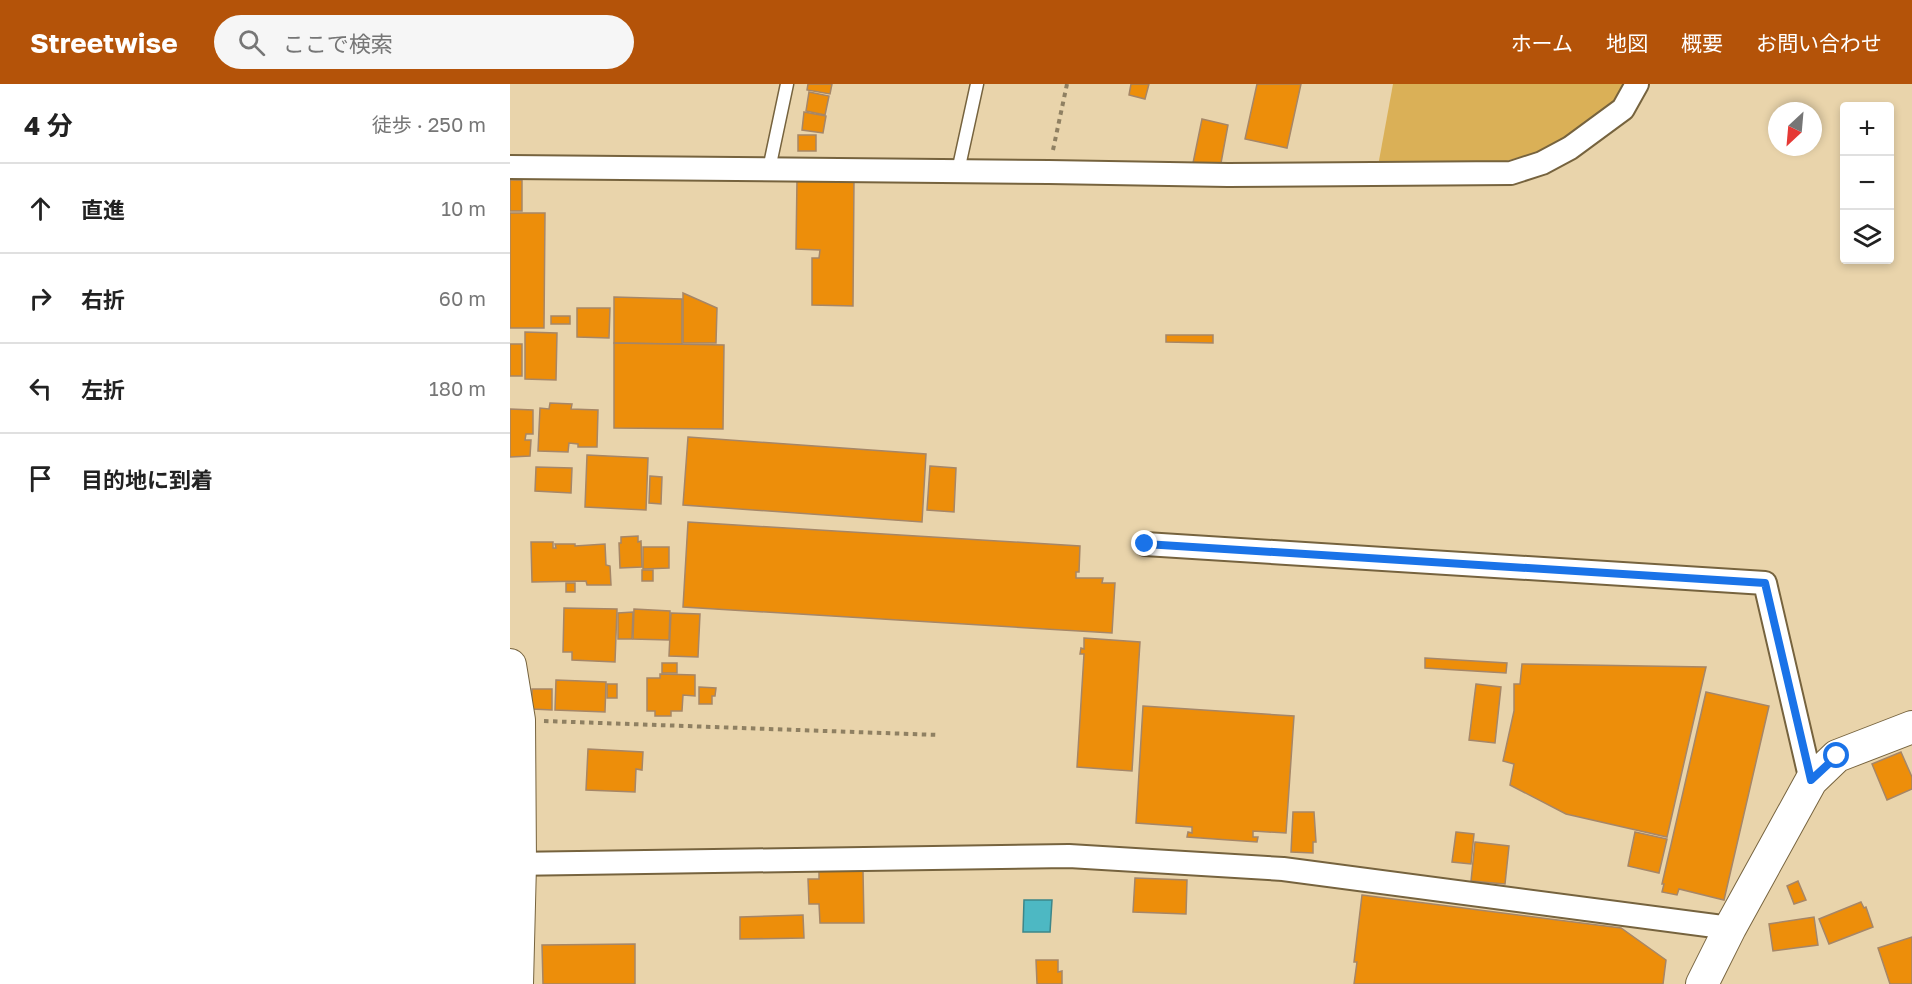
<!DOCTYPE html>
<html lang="ja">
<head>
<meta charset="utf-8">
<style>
  :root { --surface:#fff; --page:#f6f6f6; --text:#222; --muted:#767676; --line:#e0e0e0; --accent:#b45309 }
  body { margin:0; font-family:"Golos Text","Noto Sans JP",sans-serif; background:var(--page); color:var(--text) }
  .controls { position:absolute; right:18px; top:18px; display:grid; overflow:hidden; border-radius:6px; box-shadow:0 3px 9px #0003 }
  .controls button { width:54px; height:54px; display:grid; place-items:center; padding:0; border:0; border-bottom:2px solid var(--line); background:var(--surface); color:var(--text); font:30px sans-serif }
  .compass { position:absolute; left:1258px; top:18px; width:54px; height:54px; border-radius:50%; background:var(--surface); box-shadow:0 3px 9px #0003; rotate:206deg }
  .stop { position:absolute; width:18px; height:18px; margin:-14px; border:4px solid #1a73e8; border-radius:50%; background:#fff }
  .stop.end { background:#1a73e8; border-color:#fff; box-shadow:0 2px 6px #0008 }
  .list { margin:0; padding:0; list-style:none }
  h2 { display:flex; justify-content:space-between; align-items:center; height:78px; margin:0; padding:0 24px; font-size:26px }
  h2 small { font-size:20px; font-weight:400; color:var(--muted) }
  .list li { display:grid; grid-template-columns:39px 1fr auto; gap:18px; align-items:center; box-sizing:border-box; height:90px; padding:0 24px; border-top:2px solid var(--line) }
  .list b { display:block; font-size:22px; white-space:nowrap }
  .list em { font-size:20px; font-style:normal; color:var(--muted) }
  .icon { flex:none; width:33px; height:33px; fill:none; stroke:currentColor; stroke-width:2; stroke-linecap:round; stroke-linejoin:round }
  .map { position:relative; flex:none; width:1402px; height:900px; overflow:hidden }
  header { display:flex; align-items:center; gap:36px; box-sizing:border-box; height:84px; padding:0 30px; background:var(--accent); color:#fff }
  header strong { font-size:28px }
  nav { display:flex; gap:33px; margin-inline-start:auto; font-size:21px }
  .search { width:420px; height:54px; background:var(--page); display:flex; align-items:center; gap:15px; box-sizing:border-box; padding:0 21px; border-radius:33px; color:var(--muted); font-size:22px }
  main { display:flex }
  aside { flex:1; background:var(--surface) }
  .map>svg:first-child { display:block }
</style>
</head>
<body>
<header>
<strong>Streetwise</strong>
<div class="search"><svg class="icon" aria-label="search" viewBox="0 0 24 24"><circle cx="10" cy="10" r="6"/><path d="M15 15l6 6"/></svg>ここで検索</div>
<nav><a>ホーム</a><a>地図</a><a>概要</a><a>お問い合わせ</a></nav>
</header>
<main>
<aside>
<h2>4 分<small>徒歩 · 250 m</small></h2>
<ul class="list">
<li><svg class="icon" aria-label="ahead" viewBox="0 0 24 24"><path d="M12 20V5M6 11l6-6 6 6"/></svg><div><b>直進</b></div><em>10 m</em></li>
<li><svg class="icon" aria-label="right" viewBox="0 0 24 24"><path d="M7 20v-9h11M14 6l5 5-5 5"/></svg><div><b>右折</b></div><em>60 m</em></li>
<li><svg class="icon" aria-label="left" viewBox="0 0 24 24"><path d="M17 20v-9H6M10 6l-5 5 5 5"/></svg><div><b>左折</b></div><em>180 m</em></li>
<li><svg class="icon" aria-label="arrive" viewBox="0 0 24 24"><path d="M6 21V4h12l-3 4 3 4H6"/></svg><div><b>目的地に到着</b></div></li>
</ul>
</aside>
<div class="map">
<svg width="1402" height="900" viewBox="0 0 1402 900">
  <rect width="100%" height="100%" fill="#e9d4ab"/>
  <path fill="#dab057" d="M 883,0 L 1117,0 L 1102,23 L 1051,61 L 989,79 L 868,82 Z"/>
  <path fill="#4db8c3" stroke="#3d8689" stroke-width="1.5" d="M 514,816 L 542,816 L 540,848 L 513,848 Z"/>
  <g fill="#ed8e0a" stroke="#a68667" stroke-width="1.5">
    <path d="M 298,0 L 322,0 L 320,10 L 297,6 Z"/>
    <path d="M 621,0 L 639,0 L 635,15 L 619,11 Z"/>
    <path d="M 747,0 L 791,0 L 777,64 L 735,55 Z"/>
    <path d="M 299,8 L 319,12 L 315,31 L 296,27 Z"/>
    <path d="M 294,28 L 316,32 L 313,49 L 292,46 Z"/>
    <path d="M 692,35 L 718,41 L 711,79 L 683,79 Z"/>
    <rect x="288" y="51" width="18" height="16"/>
    <path d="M 287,95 L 344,96 L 343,222 L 302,221 L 302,174 L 309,174 L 310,166 L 286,165 Z"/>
    <rect x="0" y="96" width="12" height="31"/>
    <path d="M 0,129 L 35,129 L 34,244 L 0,244 Z"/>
    <path d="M 173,209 L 207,224 L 206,259 L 173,259 Z"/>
    <path d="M 104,213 L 172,215 L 172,260 L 104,259 Z"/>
    <path d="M 67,224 L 100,224 L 99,254 L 67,253 Z"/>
    <rect x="41" y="232" width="19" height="8"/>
    <path d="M 15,248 L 47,249 L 46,296 L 15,295 Z"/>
    <path d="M 656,251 L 703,251 L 703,259 L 656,258 Z"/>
    <path d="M 104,259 L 214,261 L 213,345 L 104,344 Z"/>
    <rect x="0" y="260" width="12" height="32"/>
    <path d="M 40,319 L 62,320 L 61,325 L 88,326 L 87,363 L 68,363 L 68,360 L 59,359 L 58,368 L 28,367 L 30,324 L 39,325 Z"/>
    <path d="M 0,325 L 23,326 L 23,350 L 16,350 L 15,356 L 21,356 L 20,372 L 0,373 Z"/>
    <path d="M 178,353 L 416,370 L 412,438 L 173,421 Z"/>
    <path d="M 77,371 L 138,374 L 136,426 L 75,423 Z"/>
    <path d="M 420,382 L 446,384 L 444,428 L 417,426 Z"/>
    <path d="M 26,383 L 62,384 L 61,409 L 25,407 Z"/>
    <path d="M 140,392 L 152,393 L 151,420 L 139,419 Z"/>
    <path d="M 178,438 L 570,462 L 569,488 L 566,488 L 566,494 L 593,494 L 592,499 L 605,499 L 602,549 L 173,523 Z"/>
    <path d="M 128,452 L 128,458 L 131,457 L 132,483 L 110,484 L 109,459 L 111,459 L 111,453 Z"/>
    <path d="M 21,458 L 43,458 L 43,464 L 46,464 L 45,460 L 65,460 L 65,462 L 95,460 L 96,481 L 100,482 L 101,501 L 77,501 L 76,497 L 22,498 Z"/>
    <path d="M 133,463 L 159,463 L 159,484 L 133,485 Z"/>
    <rect x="132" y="486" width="11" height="11"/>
    <rect x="56" y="499" width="9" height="9"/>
    <path d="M 54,524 L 107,525 L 105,578 L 62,576 L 62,568 L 53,568 Z"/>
    <path d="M 124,525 L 160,527 L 159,556 L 123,555 Z"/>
    <path d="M 123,528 L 122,555 L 108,555 L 108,529 Z"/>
    <path d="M 161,529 L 190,530 L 188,573 L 159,572 Z"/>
    <path d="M 574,554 L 630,558 L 622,687 L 567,683 L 574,570 L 570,570 L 571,564 L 574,565 Z"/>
    <path d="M 915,574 L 997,579 L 996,589 L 915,584 Z"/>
    <rect x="152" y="579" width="15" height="10"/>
    <path d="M 1012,580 L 1196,583 L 1157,753 L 1056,730 L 1000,701 L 1004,680 L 993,677 L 1004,627 L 1004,600 L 1010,600 Z"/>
    <path d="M 150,590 L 185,591 L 185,612 L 173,611 L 172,627 L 161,627 L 161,632 L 145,632 L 145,627 L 137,627 L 137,594 L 150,594 Z"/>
    <path d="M 46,596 L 96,598 L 95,628 L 45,626 Z"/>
    <rect x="97" y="600" width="10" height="14"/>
    <path d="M 966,600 L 991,603 L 985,659 L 959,656 Z"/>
    <path d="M 189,603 L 206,604 L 205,612 L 202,612 L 202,620 L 189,620 Z"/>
    <path d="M 22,605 L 42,605 L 42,626 L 22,625 Z"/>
    <path d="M 1196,608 L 1259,622 L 1214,816 L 1169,805 L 1167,811 L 1152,808 L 1154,800 L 1152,800 Z"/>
    <path d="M 633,622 L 784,632 L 776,749 L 743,747 L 743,753 L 748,753 L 747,758 L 677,753 L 678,748 L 682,749 L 682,743 L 626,739 Z"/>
    <path d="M 78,665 L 133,668 L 132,686 L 126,685 L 125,708 L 76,706 Z"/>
    <path d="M 1391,668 L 1402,693 L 1402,705 L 1377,716 L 1362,680 Z"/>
    <path d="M 783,728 L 804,728 L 806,758 L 803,758 L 803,769 L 781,768 Z"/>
    <path d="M 946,748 L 964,750 L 961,780 L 942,778 Z"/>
    <path d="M 1125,748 L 1157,755 L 1149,789 L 1118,782 Z"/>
    <path d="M 965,758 L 999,762 L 995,800 L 961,797 Z"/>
    <path d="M 309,786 L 353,786 L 354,839 L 310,839 L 309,820 L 299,820 L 298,795 L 309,795 Z"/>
    <path d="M 625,794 L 677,796 L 676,830 L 623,828 Z"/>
    <path d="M 1288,797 L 1296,816 L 1284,820 L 1277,802 Z"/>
    <path d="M 852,811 L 1111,844 L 1156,876 L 1153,900 L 844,900 L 847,878 L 844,878 Z"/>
    <path d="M 1351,818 L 1354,824 L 1356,823 L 1363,843 L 1319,860 L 1309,835 Z"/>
    <path d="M 293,831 L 294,854 L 230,855 L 230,833 Z"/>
    <path d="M 1304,833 L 1308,861 L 1263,867 L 1259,840 Z"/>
    <path d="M 1402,853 L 1402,900 L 1380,900 L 1368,864 Z"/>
    <path d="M 125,860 L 125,900 L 33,900 L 32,861 Z"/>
    <path d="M 526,876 L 548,876 L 548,888 L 552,887 L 552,900 L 527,900 Z"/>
  </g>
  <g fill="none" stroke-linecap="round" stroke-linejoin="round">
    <defs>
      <g id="lane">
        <path d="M 259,85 L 277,0"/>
        <path d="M 448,87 L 467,0"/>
      </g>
      <g id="street">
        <path d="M 0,83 L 539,88 L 718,91 L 1001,89 L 1032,79 L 1060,64 L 1113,25 L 1127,0"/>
        <path d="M 635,460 L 1255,499 L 1301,697"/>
        <path d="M 0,780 L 559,772 L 773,785 L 1220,844"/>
      </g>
      <g id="secondary">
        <path d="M 0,581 L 9,636 L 10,780 L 7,900"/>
        <path d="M 1192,900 L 1220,844 L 1301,697 L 1327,672 L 1402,643"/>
      </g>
    </defs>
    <use href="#lane" stroke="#76633e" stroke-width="15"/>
    <use href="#street" stroke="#76633e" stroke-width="26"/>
    <use href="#secondary" stroke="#76633e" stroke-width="34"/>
    <g stroke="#8f8062" stroke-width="4" stroke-dasharray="4.5 4.5" stroke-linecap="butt">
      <path d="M 543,66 L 557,0"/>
      <path d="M 34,637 L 429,651"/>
    </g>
    <use href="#lane" stroke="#fff" stroke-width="12"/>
    <use href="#street" stroke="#fff" stroke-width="22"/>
    <use href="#secondary" stroke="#fff" stroke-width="32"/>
  </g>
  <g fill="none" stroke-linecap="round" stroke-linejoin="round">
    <path stroke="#1a73e8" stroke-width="8" d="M 635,460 L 1255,499 L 1301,696 L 1327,672"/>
  </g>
</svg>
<div class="controls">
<button>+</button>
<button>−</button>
<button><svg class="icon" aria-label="layers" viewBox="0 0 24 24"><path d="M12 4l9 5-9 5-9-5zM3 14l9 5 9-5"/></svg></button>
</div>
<svg class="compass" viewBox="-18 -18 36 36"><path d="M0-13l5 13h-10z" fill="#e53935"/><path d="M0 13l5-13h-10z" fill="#767676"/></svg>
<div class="stop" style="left:1327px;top:672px"></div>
<div class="stop end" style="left:635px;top:460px"></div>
</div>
</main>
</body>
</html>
